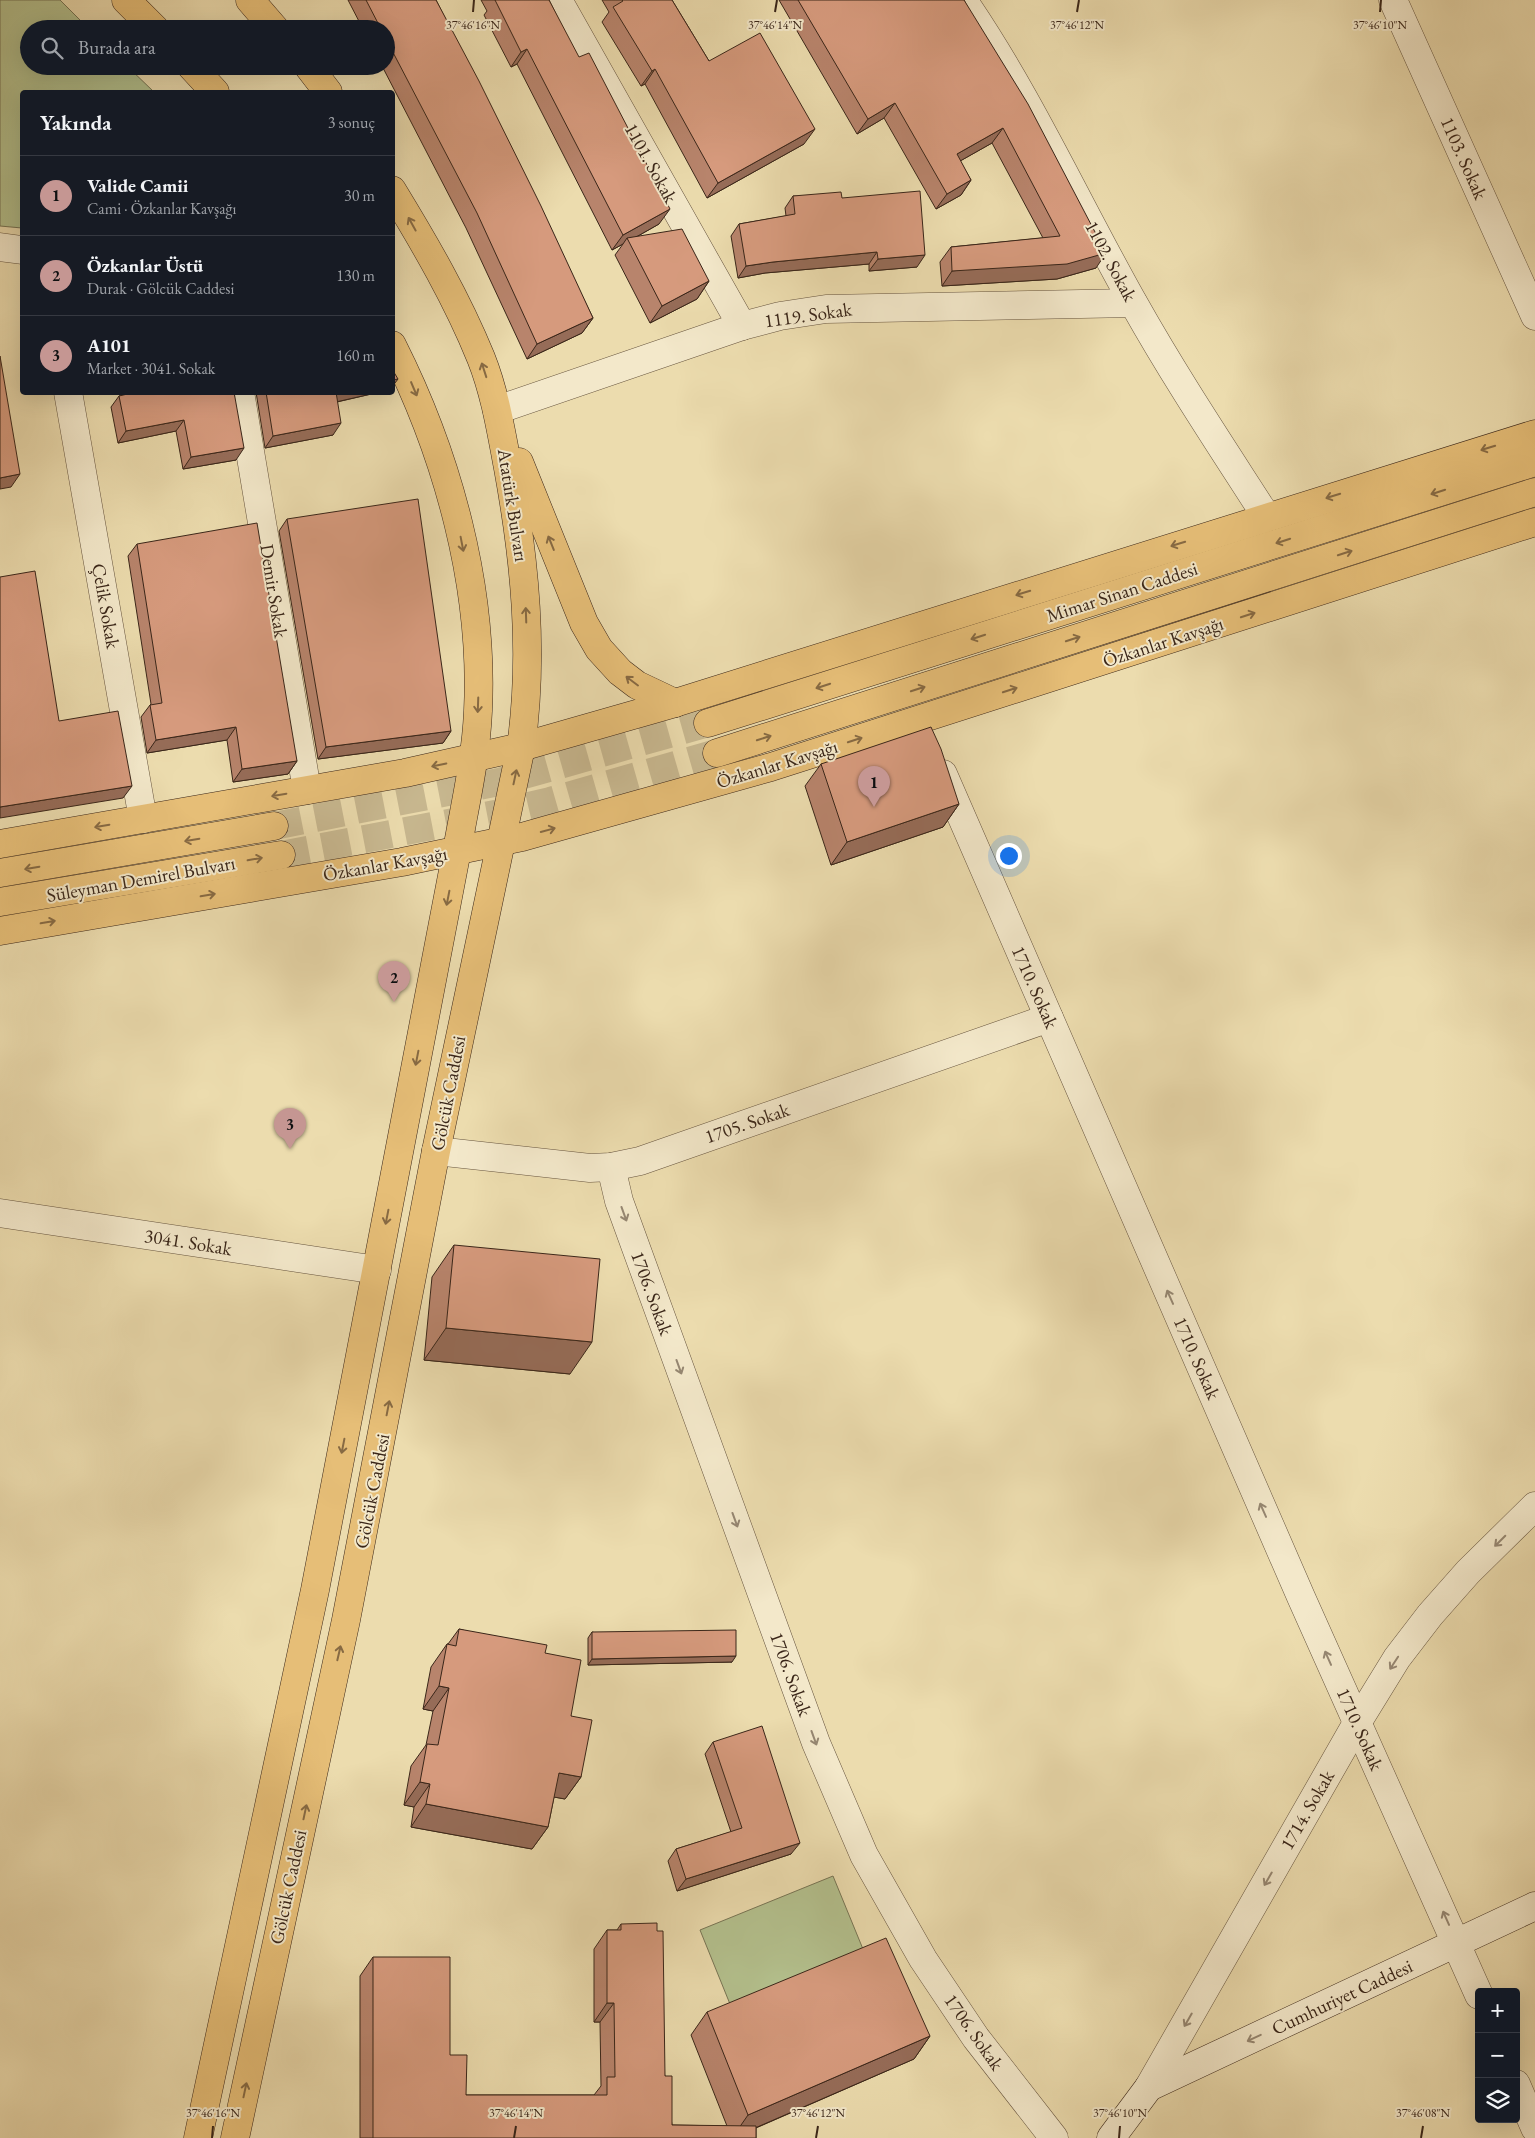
<!DOCTYPE html>
<html lang="tr">
<head>
<meta charset="utf-8">
<style>
  :root { --surface:#171b24; --page:#242831; --text:#f1f3f6; --muted:#9ea1a6; --line:#363941; --accent:#c59692 }
  body { margin:0; font-family:"EB Garamond",serif; background:var(--page); color:var(--text) }
  .controls { position:absolute; right:15px; bottom:15px; display:grid; overflow:hidden; border-radius:5px; box-shadow:0 5px 20px #0002 }
  .controls button { width:45px; height:45px; display:grid; place-items:center; padding:0; border:0; border-bottom:1px solid var(--line); background:var(--surface); color:var(--text); font:25px sans-serif }
  .you { position:absolute; left:1008px; top:855px; width:18px; height:18px; margin:-12px; border:4px solid #fff; border-radius:50%; background:#1a73e8; box-shadow:0 0 0 8px #1a73e833 }
  .badge { display:grid; place-items:center; width:32px; height:32px; border-radius:50%; background:var(--accent); color:#111; font-size:16px; font-weight:700 }
  .pin { position:absolute; translate:-50% -41px; filter:drop-shadow(0 1px 2px #0008) }
  .pin::after { content:''; position:absolute; top:26px; width:18px; height:15px; background:inherit; clip-path:polygon(0 0,100% 0,50% 100%) }
  .list { margin:0; padding:0; list-style:none }
  h2 { display:flex; justify-content:space-between; align-items:center; height:65px; margin:0; padding:0 20px; font-size:21px }
  h2 small { font-size:16px; font-weight:400; color:var(--muted) }
  .list li { display:grid; grid-template-columns:32px 1fr auto; gap:15px; align-items:center; box-sizing:border-box; height:80px; padding:0 20px; border-top:1px solid var(--line) }
  .list b { display:block; font-size:19px; white-space:nowrap }
  .list p { margin:0; font-size:16px; white-space:nowrap; color:var(--muted) }
  .list em { font-size:16px; font-style:normal; color:var(--muted) }
  .icon { flex:none; width:28px; height:28px; fill:none; stroke:currentColor; stroke-width:2; stroke-linecap:round; stroke-linejoin:round }
  .map { position:relative; flex:none; width:1535px; height:2138px; overflow:hidden }
  .search { position:absolute; background:var(--surface); box-shadow:0 5px 20px #0002; left:20px; top:20px; width:375px; height:55px; display:flex; align-items:center; gap:12px; box-sizing:border-box; padding:0 18px; border-radius:28px; color:var(--muted); font-size:19px }
  .panel { position:absolute; background:var(--surface); box-shadow:0 5px 20px #0002; left:20px; top:90px; width:375px; height:305px; border-radius:5px }
  .map>svg:first-child { display:block }
</style>
</head>
<body>
<div class="map">
<svg width="1535" height="2138" viewBox="0 0 1535 2138">
  <rect width="100%" height="100%" fill="#ecdcae"/>
  <filter id="stains"><feTurbulence type="fractalNoise" baseFrequency=".004" numOctaves="4"/><feColorMatrix values="0 0 0 0 .2 0 0 0 0 .09 0 0 0 0 .02 0 0 0 .5 -.17"/></filter>
  <radialGradient id="worn" r=".72"><stop offset=".6" stop-color="#630" stop-opacity="0"/><stop offset="1" stop-color="#630" stop-opacity=".3"/></radialGradient>
  <g fill="#b4c18e" stroke="#777454">
    <path d="M 0,0 L 60,0 L 89,29 L 29,29 L 29,66 L 127,66 L 154,92 L 22,92 L 22,228 L 0,226 Z"/>
    <path d="M 833,1876 L 865,1954 L 732,2009 L 700,1930 Z"/>
  </g>
  <g fill="none" stroke-linecap="round" stroke-linejoin="round">
    <g stroke="#c8b890" stroke-width="28" stroke-dasharray="28 14" stroke-linecap="butt">
      <path d="M 274,826 L 499,782 L 708,723"/>
      <path d="M 281,855 L 495,814 L 550,801 L 717,753"/>
    </g>
    <defs>
      <g id="street">
        <path d="M 558,0 L 742,326"/>
        <path d="M 963,0 C 1029,96 1077,203 1134,304 C 1175,377 1221,446 1266,516"/>
        <path d="M 1393,0 L 1535,316"/>
        <path d="M 0,247 L 22,250"/>
        <path d="M 68,392 L 143,819"/>
        <path d="M 240,392 L 307,790"/>
        <path d="M 497,410 L 742,326 L 780,316 L 826,309 L 1133,303"/>
        <path d="M 943,774 L 1301,1597 L 1479,1995"/>
        <path d="M 436,1151 L 590,1168 L 611,1167 L 640,1161 L 1049,1018"/>
        <path d="M 611,1167 L 619,1201 L 816,1743 L 864,1855 L 923,1959 L 976,2038 L 1054,2138"/>
        <path d="M 0,1213 L 377,1270"/>
        <path d="M 1516,2084 L 1535,2128"/>
        <path d="M 1149,2087 L 1357,1723 L 1397,1658 L 1430,1615 L 1468,1572 L 1535,1506"/>
      </g>
      <path id="secondary" d="M 1111,2138 L 1149,2087 L 1535,1906"/>
      <g id="primary">
        <path d="M 126,0 L 155,29"/>
        <path d="M 250,0 L 275,29"/>
        <path d="M 191,66 L 215,92"/>
        <path d="M 308,66 L 328,92"/>
        <path d="M 519,462 L 584,623 L 599,649 L 620,672 L 637,685 L 675,703"/>
        <path d="M 708,723 L 1535,462"/>
        <path d="M 717,753 L 1535,492"/>
        <path d="M 0,844 L 405,773 L 521,747 L 675,703 L 1535,434"/>
        <path d="M 0,873 L 274,826"/>
        <path d="M 0,902 L 281,855"/>
        <path d="M 0,931 L 402,862 L 522,837 L 771,767 L 1535,522"/>
        <path d="M 198,2138 L 315,1590 L 457,850 C 465,805 476,758 478,711 C 484,587 448,456 392,345"/>
        <path d="M 235,2138 L 346,1620 L 436,1151 L 521,747 C 534,653 525,561 508,468 C 501,431 495,393 481,358 C 457,299 425,244 392,190"/>
      </g>
    </defs>
    <use href="#street" stroke="#66543e" stroke-width="29"/>
    <use href="#secondary" stroke="#3a2619" stroke-width="29"/>
    <use href="#primary" stroke="#3a2619" stroke-width="29"/>
    <use href="#street" stroke="#f3e8ca" stroke-width="28"/>
    <use href="#secondary" stroke="#f3e8ca" stroke-width="28"/>
    <use href="#primary" stroke="#e6be77" stroke-width="28"/>
  </g>
  <g fill="#b8846c" stroke="#3a2619">
    <path d="M 348,0 L 436,0 L 593,318 L 582,333 L 527,359 L 466,228 L 382,66 L 386,66 L 386,29 L 363,29 Z"/>
    <path d="M 481,0 L 549,0 L 659,224 L 638,236 L 709,281 L 697,299 L 650,323 L 615,255 L 623,244 L 612,250 L 517,64 L 511,67 L 484,15 L 487,11 Z"/>
    <path d="M 602,0 L 672,0 L 709,61 L 804,144 L 707,198 L 645,84 L 641,86 L 602,22 L 609,12 Z"/>
    <path d="M 779,0 L 964,0 L 1096,268 L 1057,279 L 942,286 L 940,262 L 951,247 L 1043,238 L 992,143 L 960,161 L 971,180 L 961,195 L 936,209 L 884,118 L 857,134 Z"/>
    <path d="M 793,196 L 842,198 L 917,267 L 869,271 L 869,264 L 765,273 L 738,278 L 731,236 L 739,224 L 786,216 L 785,208 Z"/>
    <path d="M 234,392 L 236,460 L 183,469 L 176,431 L 118,443 L 111,407 L 119,396 Z"/>
    <path d="M 256,392 L 380,392 L 337,402 L 333,435 L 265,448 Z"/>
    <path d="M 287,519 L 451,731 L 443,743 L 318,759 L 279,531 Z"/>
    <path d="M 137,544 L 297,761 L 288,774 L 233,782 L 227,740 L 147,753 L 141,717 L 150,705 L 151,704 L 128,556 Z"/>
    <path d="M 821,764 L 959,804 L 943,827 L 831,865 L 805,786 Z"/>
    <path d="M 454,1245 L 570,1374 L 424,1360 L 432,1277 Z"/>
    <path d="M 459,1629 L 545,1653 L 571,1716 L 581,1777 L 565,1799 L 554,1797 L 548,1827 L 532,1849 L 411,1827 L 414,1807 L 404,1805 L 411,1766 L 426,1745 L 433,1711 L 423,1709 L 431,1667 L 447,1644 L 448,1644 Z"/>
    <path d="M 592,1632 L 732,1662 L 588,1665 L 588,1638 Z"/>
    <path d="M 713,1742 L 791,1854 L 677,1891 L 668,1861 L 676,1849 L 731,1832 L 705,1754 Z"/>
    <path d="M 621,1924 L 665,2076 L 672,2125 L 727,2126 L 691,2035 L 707,2012 L 930,2036 L 914,2059 L 756,2128 L 756,2138 L 360,2138 L 360,1976 L 373,1957 L 450,2055 L 466,2095 L 594,2095 L 601,2086 L 600,2022 L 594,2022 L 594,1949 L 607,1930 L 617,1930 Z"/>
  </g>
  <g fill="#966c58" stroke="#3a2619">
    <path d="M 527,49 L 517,64 L 511,67 L 521,52 Z"/>
    <path d="M 655,69 L 645,84 L 641,86 L 652,71 Z"/>
    <path d="M 895,103 L 884,118 L 857,134 L 868,119 Z"/>
    <path d="M 1003,128 L 992,143 L 946,169 L 957,154 Z"/>
    <path d="M 815,129 L 804,144 L 707,198 L 718,183 Z"/>
    <path d="M 971,180 L 961,195 L 936,209 L 947,194 Z"/>
    <path d="M 670,209 L 659,224 L 629,241 L 627,238 L 623,244 L 612,250 L 623,235 Z"/>
    <path d="M 877,252 L 869,264 L 765,273 L 738,278 L 746,266 L 773,262 Z"/>
    <path d="M 1106,253 L 1096,268 L 1057,279 L 942,286 L 952,271 Z"/>
    <path d="M 925,255 L 917,267 L 869,271 L 878,259 Z"/>
    <path d="M 709,281 L 697,299 L 650,323 L 662,306 Z"/>
    <path d="M 593,318 L 582,333 L 527,359 L 537,344 Z"/>
    <path d="M 398,379 L 392,387 L 392,380 Z"/>
    <path d="M 335,392 L 380,392 L 327,404 Z"/>
    <path d="M 184,420 L 176,431 L 118,443 L 126,431 Z"/>
    <path d="M 341,423 L 333,435 L 265,448 L 273,436 Z"/>
    <path d="M 244,448 L 236,460 L 183,469 L 191,457 Z"/>
    <path d="M 20,474 L 11,487 L 0,489 L 0,478 Z"/>
    <path d="M 236,727 L 227,740 L 147,753 L 156,740 Z"/>
    <path d="M 451,731 L 443,743 L 318,759 L 326,747 Z"/>
    <path d="M 297,761 L 288,774 L 233,782 L 242,769 Z"/>
    <path d="M 132,786 L 123,798 L 0,818 L 0,807 Z"/>
    <path d="M 959,804 L 943,827 L 831,865 L 847,842 Z"/>
    <path d="M 446,1328 L 592,1342 L 570,1374 L 424,1360 Z"/>
    <path d="M 736,1656 L 732,1662 L 588,1665 L 592,1659 Z"/>
    <path d="M 439,1686 L 449,1688 L 433,1711 L 423,1709 Z"/>
    <path d="M 559,1773 L 581,1777 L 565,1799 L 543,1795 Z"/>
    <path d="M 420,1782 L 430,1784 L 414,1807 L 404,1805 Z"/>
    <path d="M 426,1804 L 548,1827 L 532,1849 L 411,1827 Z"/>
    <path d="M 800,1843 L 791,1854 L 677,1891 L 686,1879 Z"/>
    <path d="M 607,2003 L 614,2003 L 600,2022 L 594,2022 Z"/>
    <path d="M 930,2036 L 914,2059 L 732,2138 L 748,2115 Z"/>
  </g>
  <g fill="#d69a7d" stroke="#3a2619">
    <path d="M 366,0 L 436,0 L 479,81 L 541,206 L 593,318 L 537,344 L 477,213 L 386,39 L 386,29 L 381,29 Z"/>
    <path d="M 495,0 L 549,0 L 579,57 L 589,53 L 670,209 L 623,235 L 527,49 L 521,52 Z"/>
    <path d="M 622,0 L 672,0 L 709,61 L 760,33 L 815,129 L 718,183 L 655,69 L 652,71 L 613,7 L 623,1 Z"/>
    <path d="M 798,0 L 964,0 L 1028,104 L 1106,253 L 1067,264 L 952,271 L 951,247 L 1060,236 L 1003,128 L 957,154 L 971,180 L 947,194 L 895,103 L 868,119 Z"/>
    <path d="M 920,191 L 925,255 L 878,259 L 877,252 L 773,262 L 746,266 L 739,224 L 795,214 L 793,196 L 841,192 L 842,198 Z"/>
    <path d="M 682,229 L 709,281 L 662,306 L 627,238 Z"/>
    <path d="M 0,356 L 20,474 L 0,478 Z"/>
    <path d="M 392,369 L 398,379 L 392,380 Z"/>
    <path d="M 136,392 L 234,392 L 244,448 L 191,457 L 184,420 L 126,431 L 119,396 Z"/>
    <path d="M 266,392 L 336,392 L 341,423 L 273,436 Z"/>
    <path d="M 418,499 L 451,731 L 326,747 L 287,519 Z"/>
    <path d="M 257,523 L 297,761 L 242,769 L 236,727 L 156,740 L 150,705 L 162,703 L 137,544 Z"/>
    <path d="M 35,571 L 59,721 L 118,711 L 132,786 L 0,807 L 0,577 Z"/>
    <path d="M 931,727 L 941,749 L 959,804 L 847,842 L 821,764 Z"/>
    <path d="M 454,1245 L 600,1259 L 592,1342 L 446,1328 Z"/>
    <path d="M 459,1629 L 547,1645 L 545,1653 L 581,1660 L 571,1716 L 592,1720 L 581,1777 L 559,1773 L 548,1827 L 426,1804 L 430,1784 L 420,1782 L 427,1744 L 438,1745 L 449,1688 L 439,1686 L 447,1644 L 456,1646 Z"/>
    <path d="M 736,1630 L 736,1656 L 592,1659 L 592,1632 Z"/>
    <path d="M 762,1726 L 800,1843 L 686,1879 L 676,1849 L 742,1828 L 713,1742 Z"/>
    <path d="M 657,1923 L 657,1931 L 663,1931 L 665,2076 L 672,2076 L 672,2125 L 756,2126 L 756,2138 L 373,2138 L 373,1957 L 450,1957 L 450,2055 L 467,2055 L 466,2095 L 607,2095 L 607,2077 L 615,2077 L 614,2003 L 607,2003 L 607,1930 L 621,1930 L 621,1924 Z"/>
    <path d="M 886,1938 L 930,2036 L 748,2115 L 707,2012 Z"/>
  </g>
  <defs><path id="oneway-shaft" d="M-6 0H5M1.5-3L5.5 0L1.5 3" fill="none" stroke-width="1.6" stroke-linecap="round" stroke-linejoin="round" transform="scale(1.25)"/></defs>
  <g stroke="#876a43">
    <use href="#oneway-shaft" transform="translate(412 224) rotate(-119)"/>
    <use href="#oneway-shaft" transform="translate(484 370) rotate(-108)"/>
    <use href="#oneway-shaft" transform="translate(414 389) rotate(67)"/>
    <use href="#oneway-shaft" transform="translate(1488 448) rotate(163)"/>
    <use href="#oneway-shaft" transform="translate(1438 492) rotate(162)"/>
    <use href="#oneway-shaft" transform="translate(1333 496) rotate(163)"/>
    <use href="#oneway-shaft" transform="translate(1283 541) rotate(162)"/>
    <use href="#oneway-shaft" transform="translate(551 543) rotate(-112)"/>
    <use href="#oneway-shaft" transform="translate(462 544) rotate(79)"/>
    <use href="#oneway-shaft" transform="translate(1178 544) rotate(163)"/>
    <use href="#oneway-shaft" transform="translate(1345 553) rotate(-18)"/>
    <use href="#oneway-shaft" transform="translate(1023 593) rotate(163)"/>
    <use href="#oneway-shaft" transform="translate(526 615) rotate(-92)"/>
    <use href="#oneway-shaft" transform="translate(1248 615) rotate(-18)"/>
    <use href="#oneway-shaft" transform="translate(978 637) rotate(162)"/>
    <use href="#oneway-shaft" transform="translate(1073 639) rotate(-18)"/>
    <use href="#oneway-shaft" transform="translate(632 681) rotate(-143)"/>
    <use href="#oneway-shaft" transform="translate(823 686) rotate(162)"/>
    <use href="#oneway-shaft" transform="translate(918 689) rotate(-18)"/>
    <use href="#oneway-shaft" transform="translate(1010 690) rotate(-18)"/>
    <use href="#oneway-shaft" transform="translate(478 705) rotate(92)"/>
    <use href="#oneway-shaft" transform="translate(764 738) rotate(-18)"/>
    <use href="#oneway-shaft" transform="translate(855 740) rotate(-18)"/>
    <use href="#oneway-shaft" transform="translate(439 765) rotate(168)"/>
    <use href="#oneway-shaft" transform="translate(515 777) rotate(-78)"/>
    <use href="#oneway-shaft" transform="translate(279 795) rotate(170)"/>
    <use href="#oneway-shaft" transform="translate(102 826) rotate(170)"/>
    <use href="#oneway-shaft" transform="translate(548 830) rotate(-15)"/>
    <use href="#oneway-shaft" transform="translate(192 840) rotate(170)"/>
    <use href="#oneway-shaft" transform="translate(255 859) rotate(-10)"/>
    <use href="#oneway-shaft" transform="translate(32 868) rotate(170)"/>
    <use href="#oneway-shaft" transform="translate(208 895) rotate(-10)"/>
    <use href="#oneway-shaft" transform="translate(448 898) rotate(101)"/>
    <use href="#oneway-shaft" transform="translate(48 922) rotate(-10)"/>
    <use href="#oneway-shaft" transform="translate(417 1058) rotate(101)"/>
    <use href="#oneway-shaft" transform="translate(387 1217) rotate(101)"/>
    <use href="#oneway-shaft" transform="translate(388 1408) rotate(-79)"/>
    <use href="#oneway-shaft" transform="translate(343 1446) rotate(101)"/>
    <use href="#oneway-shaft" transform="translate(339 1653) rotate(-77)"/>
    <use href="#oneway-shaft" transform="translate(305 1812) rotate(-78)"/>
    <use href="#oneway-shaft" transform="translate(245 2090) rotate(-78)"/>
  </g>
  <g stroke="#968772">
    <use href="#oneway-shaft" transform="translate(624 1214) rotate(70)"/>
    <use href="#oneway-shaft" transform="translate(1170 1297) rotate(-114)"/>
    <use href="#oneway-shaft" transform="translate(679 1367) rotate(70)"/>
    <use href="#oneway-shaft" transform="translate(1263 1510) rotate(-114)"/>
    <use href="#oneway-shaft" transform="translate(735 1520) rotate(70)"/>
    <use href="#oneway-shaft" transform="translate(1500 1541) rotate(135)"/>
    <use href="#oneway-shaft" transform="translate(1328 1658) rotate(-114)"/>
    <use href="#oneway-shaft" transform="translate(1394 1663) rotate(123)"/>
    <use href="#oneway-shaft" transform="translate(814 1738) rotate(70)"/>
    <use href="#oneway-shaft" transform="translate(1268 1879) rotate(120)"/>
    <use href="#oneway-shaft" transform="translate(1446 1918) rotate(-114)"/>
    <use href="#oneway-shaft" transform="translate(1188 2020) rotate(120)"/>
    <use href="#oneway-shaft" transform="translate(1254 2038) rotate(155)"/>
  </g>
  <path fill="none" stroke="#3a2619" stroke-width="2" d="M 473,12 L 474,0M 775,12 L 777,0M 1077,12 L 1079,0M 1380,12 L 1381,0M 212,2138 L 213,2126M 514,2138 L 516,2126M 816,2138 L 818,2126M 1119,2138 L 1120,2126M 1421,2138 L 1423,2126"/>
  <g text-anchor="middle" dominant-baseline="central" stroke-width="4" stroke-linejoin="round" paint-order="stroke">
    <g font-size="19" fill="#3a2619" stroke="#f3e8ca">
      <text transform="translate(1464 158) rotate(66)">1103. Sokak</text>
      <text transform="translate(651 163) rotate(61)">1101. Sokak</text>
      <text transform="translate(1111 261) rotate(62)">1102. Sokak</text>
      <text transform="translate(808 315) rotate(-8)">1119. Sokak</text>
      <text transform="translate(513 505) rotate(81)">Atatürk Bulvarı</text>
      <text transform="translate(274 591) rotate(81)">Demir Sokak</text>
      <text transform="translate(1122 592) rotate(-18)">Mimar Sinan Caddesi</text>
      <text transform="translate(106 606) rotate(80)">Çelik Sokak</text>
      <text transform="translate(1163 642) rotate(-18)">Özkanlar Kavşağı</text>
      <text transform="translate(777 764) rotate(-17)">Özkanlar Kavşağı</text>
      <text transform="translate(385 864) rotate(-10)">Özkanlar Kavşağı</text>
      <text transform="translate(141 879) rotate(-10)">Süleyman Demirel Bulvarı</text>
      <text transform="translate(1035 987) rotate(66)">1710. Sokak</text>
      <text transform="translate(448 1093) rotate(-79)">Gölcük Caddesi</text>
      <text transform="translate(747 1123) rotate(-19)">1705. Sokak</text>
      <text transform="translate(188 1242) rotate(9)">3041. Sokak</text>
      <text transform="translate(652 1293) rotate(70)">1706. Sokak</text>
      <text transform="translate(1197 1358) rotate(66)">1710. Sokak</text>
      <text transform="translate(372 1491) rotate(-79)">Gölcük Caddesi</text>
      <text transform="translate(791 1674) rotate(70)">1706. Sokak</text>
      <text transform="translate(1360 1729) rotate(66)">1710. Sokak</text>
      <text transform="translate(1307 1810) rotate(-60)">1714. Sokak</text>
      <text transform="translate(288 1887) rotate(-78)">Gölcük Caddesi</text>
      <text transform="translate(1342 1997) rotate(-25)">Cumhuriyet Caddesi</text>
      <text transform="translate(974 2032) rotate(55)">1706. Sokak</text>
    </g>
  </g>
  <g font-size="12" text-anchor="middle" fill="#3a2619" stroke="#f3e8ca" stroke-width="4" stroke-linejoin="round" paint-order="stroke">
    <text x="473" y="29">37°46'16"N</text>
    <text x="775" y="29">37°46'14"N</text>
    <text x="1077" y="29">37°46'12"N</text>
    <text x="1380" y="29">37°46'10"N</text>
    <text x="213" y="2117">37°46'16"N</text>
    <text x="516" y="2117">37°46'14"N</text>
    <text x="818" y="2117">37°46'12"N</text>
    <text x="1120" y="2117">37°46'10"N</text>
    <text x="1423" y="2117">37°46'08"N</text>
  </g>
  <rect width="100%" height="100%" filter="url(#stains)"/>
  <rect width="100%" height="100%" fill="url(#worn)"/>
</svg>
<div class="controls">
<button>+</button>
<button>−</button>
<button><svg class="icon" aria-label="layers" viewBox="0 0 24 24"><path d="M12 4l9 5-9 5-9-5zM3 14l9 5 9-5"/></svg></button>
</div>
<div class="you"></div>
<div class="pin badge" style="left:874px;top:807px">1</div>
<div class="pin badge" style="left:394px;top:1002px">2</div>
<div class="pin badge" style="left:290px;top:1149px">3</div>
<div class="search"><svg class="icon" aria-label="search" viewBox="0 0 24 24"><circle cx="10" cy="10" r="6"/><path d="M15 15l6 6"/></svg>Burada ara</div>
<section class="panel">
<h2>Yakında<small>3 sonuç</small></h2>
<ul class="list">
<li><span class="badge">1</span><div><b>Valide Camii</b><p>Cami · Özkanlar Kavşağı</p></div><em>30 m</em></li>
<li><span class="badge">2</span><div><b>Özkanlar Üstü</b><p>Durak · Gölcük Caddesi</p></div><em>130 m</em></li>
<li><span class="badge">3</span><div><b>A101</b><p>Market · 3041. Sokak</p></div><em>160 m</em></li>
</ul>
</section>
</div>
</body>
</html>
